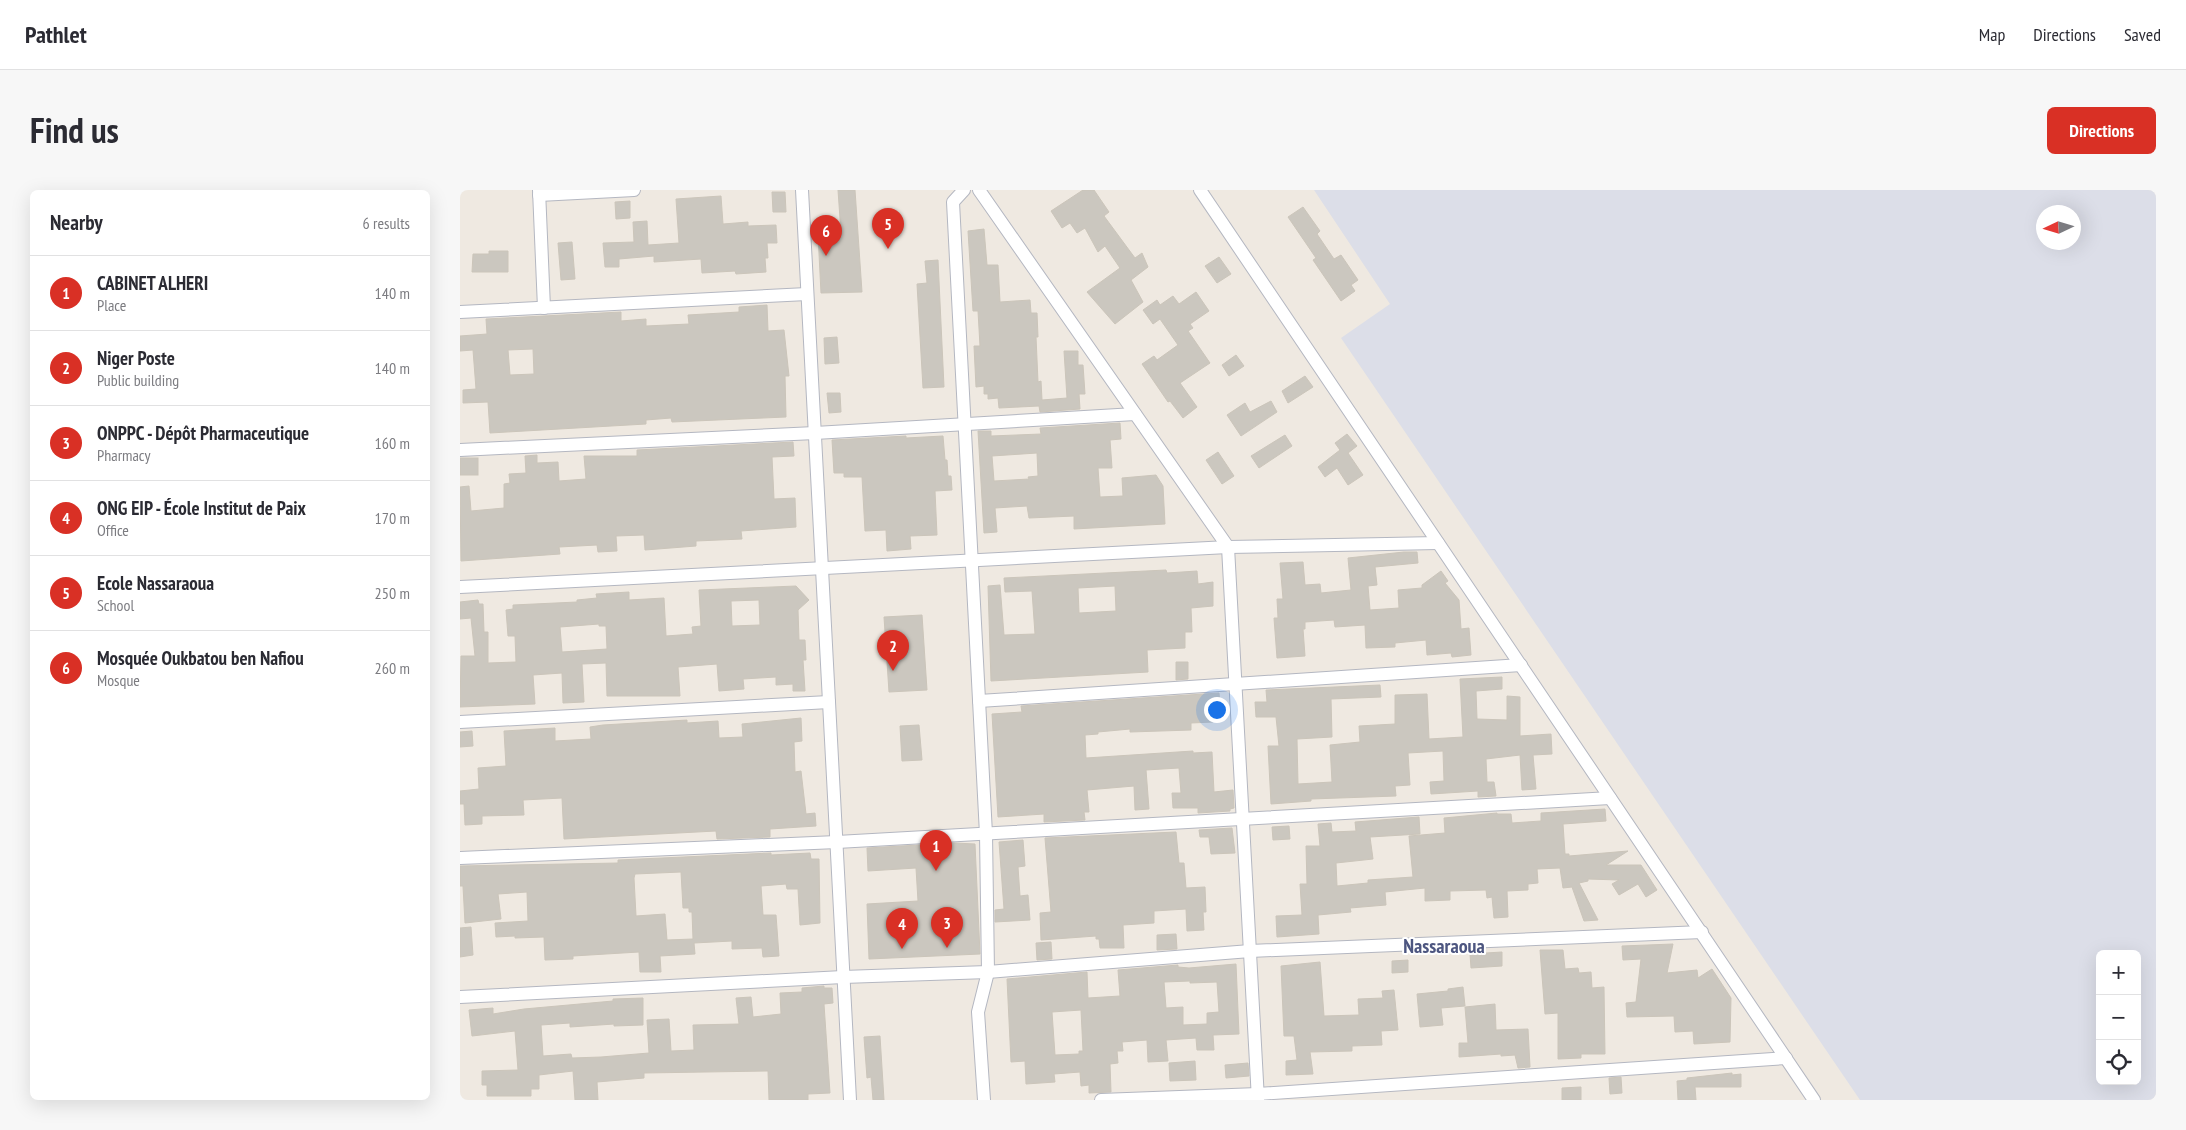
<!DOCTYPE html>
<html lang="en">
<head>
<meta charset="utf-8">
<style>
  :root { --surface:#fff; --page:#f7f7f7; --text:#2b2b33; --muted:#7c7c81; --line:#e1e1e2; --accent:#d93025 }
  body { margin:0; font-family:"PT Sans Narrow",sans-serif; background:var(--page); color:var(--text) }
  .controls { position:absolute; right:15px; bottom:15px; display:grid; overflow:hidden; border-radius:8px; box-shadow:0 5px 20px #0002 }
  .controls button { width:45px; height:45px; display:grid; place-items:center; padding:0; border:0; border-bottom:1px solid var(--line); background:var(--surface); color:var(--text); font:25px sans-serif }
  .compass { position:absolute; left:1576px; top:15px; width:45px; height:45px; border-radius:50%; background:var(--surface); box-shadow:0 5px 20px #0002; rotate:266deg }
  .you { position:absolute; left:756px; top:519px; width:18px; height:18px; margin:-12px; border:4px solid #fff; border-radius:50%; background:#1a73e8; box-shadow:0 0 0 8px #1a73e833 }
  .badge { display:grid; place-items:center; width:32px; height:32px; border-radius:50%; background:var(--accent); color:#fff; font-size:16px; font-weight:700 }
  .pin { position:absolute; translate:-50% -41px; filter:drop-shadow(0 1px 2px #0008) }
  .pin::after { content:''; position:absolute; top:26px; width:18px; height:15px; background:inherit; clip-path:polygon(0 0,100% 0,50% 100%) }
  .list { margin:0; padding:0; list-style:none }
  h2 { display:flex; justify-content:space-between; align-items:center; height:65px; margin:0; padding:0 20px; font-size:21px }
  h2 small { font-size:16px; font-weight:400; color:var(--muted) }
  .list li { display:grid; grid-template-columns:32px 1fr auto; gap:15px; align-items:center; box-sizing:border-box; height:75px; padding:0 20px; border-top:1px solid var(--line) }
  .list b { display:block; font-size:19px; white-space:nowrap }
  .list p { margin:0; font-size:16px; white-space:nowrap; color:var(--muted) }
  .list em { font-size:16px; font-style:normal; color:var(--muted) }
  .icon { flex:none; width:28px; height:28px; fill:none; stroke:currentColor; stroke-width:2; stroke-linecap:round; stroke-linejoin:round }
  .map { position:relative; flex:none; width:1696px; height:910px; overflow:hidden; border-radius:8px }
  header { display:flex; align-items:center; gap:30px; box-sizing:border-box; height:70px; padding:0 25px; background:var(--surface); border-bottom:1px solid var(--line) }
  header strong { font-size:24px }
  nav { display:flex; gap:28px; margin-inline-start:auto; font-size:18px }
  .intro { display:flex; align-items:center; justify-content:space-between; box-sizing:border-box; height:120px; padding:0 30px }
  h1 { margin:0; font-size:35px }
  .button { padding:12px 22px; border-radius:8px; background:var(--accent); color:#fff; font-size:18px; font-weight:700 }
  main { display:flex; gap:30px; padding:0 30px }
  aside { flex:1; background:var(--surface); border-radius:8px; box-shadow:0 5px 20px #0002 }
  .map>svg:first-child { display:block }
</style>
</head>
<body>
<header>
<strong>Pathlet</strong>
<nav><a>Map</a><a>Directions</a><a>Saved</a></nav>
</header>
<div class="intro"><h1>Find us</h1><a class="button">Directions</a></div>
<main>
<aside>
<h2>Nearby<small>6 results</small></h2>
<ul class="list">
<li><span class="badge">1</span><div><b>CABINET ALHERI</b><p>Place</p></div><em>140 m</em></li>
<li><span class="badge">2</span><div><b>Niger Poste</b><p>Public building</p></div><em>140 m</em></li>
<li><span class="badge">3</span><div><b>ONPPC - Dépôt Pharmaceutique</b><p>Pharmacy</p></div><em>160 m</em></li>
<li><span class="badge">4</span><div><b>ONG EIP - École Institut de Paix</b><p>Office</p></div><em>170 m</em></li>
<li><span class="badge">5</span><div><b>Ecole Nassaraoua</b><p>School</p></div><em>250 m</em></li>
<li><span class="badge">6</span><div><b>Mosquée Oukbatou ben Nafiou</b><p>Mosque</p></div><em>260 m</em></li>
</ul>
</aside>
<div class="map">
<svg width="1696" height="910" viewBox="0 0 1696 910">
  <rect width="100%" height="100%" fill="#efe9e1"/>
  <path fill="#dcdee8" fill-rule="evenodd" d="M 854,0 L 1696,0 L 1696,910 L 1400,910 L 881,148 L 930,114 ZM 1584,22 L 1614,22 L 1614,52 L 1584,52 ZM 1640,764 L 1677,764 L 1677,891 L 1640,891 Z"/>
  <g fill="#cbc7bf" stroke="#cbc5ba" fill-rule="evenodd">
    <path d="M 378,0 L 395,0 L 402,102 L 361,103 L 358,44 L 381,43 Z"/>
    <path d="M 623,0 L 634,0 L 649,22 L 644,26 L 675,68 L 682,63 L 688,77 L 671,90 L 683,112 L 655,134 L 627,102 L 660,78 L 645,56 L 638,62 L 625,38 L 617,43 L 610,33 L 602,38 L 591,21 Z"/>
    <path d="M 312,2 L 325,2 L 326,22 L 313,22 Z"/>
    <path d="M 261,6 L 263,34 L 288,32 L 288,36 L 316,35 L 317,53 L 307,53 L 308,68 L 305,68 L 306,82 L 276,84 L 275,81 L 242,83 L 241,69 L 194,72 L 194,66 L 159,69 L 159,77 L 145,77 L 143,53 L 174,52 L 173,32 L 187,31 L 188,55 L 219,53 L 216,9 Z"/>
    <path d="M 170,11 L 170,28 L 156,29 L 155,12 Z"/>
    <path d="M 843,17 L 860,41 L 857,44 L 874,69 L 881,65 L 898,90 L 891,95 L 895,101 L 881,111 L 853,70 L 856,68 L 828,27 Z"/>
    <path d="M 524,39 L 527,75 L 538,75 L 540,112 L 570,110 L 571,123 L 577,123 L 578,147 L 576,147 L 578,192 L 581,191 L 582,210 L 607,208 L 604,161 L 618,161 L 618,175 L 623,175 L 625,204 L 619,204 L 620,219 L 580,222 L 579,216 L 539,218 L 538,208 L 528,209 L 528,204 L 524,204 L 524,196 L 516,197 L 514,156 L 520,156 L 518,121 L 513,121 L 508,41 Z"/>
    <path d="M 112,52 L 115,89 L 101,90 L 98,53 Z"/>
    <path d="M 29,61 L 48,61 L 48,82 L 12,82 L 13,64 L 29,64 Z"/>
    <path d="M 759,67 L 771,84 L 757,93 L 745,76 Z"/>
    <path d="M 478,70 L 484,197 L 463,198 L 457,94 L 467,93 L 465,71 Z"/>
    <path d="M 736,102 L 749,121 L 730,134 L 733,138 L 728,141 L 750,173 L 720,193 L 737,217 L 723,228 L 710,211 L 708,212 L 682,174 L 694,166 L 697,170 L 718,155 L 700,129 L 693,134 L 683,120 L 697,110 L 700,115 L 713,106 L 719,114 Z"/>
    <path d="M 307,115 L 308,141 L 324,140 L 329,186 L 325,186 L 326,227 L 212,232 L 211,228 L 186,230 L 186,234 L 30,243 L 28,212 L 3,213 L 3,200 L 16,199 L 13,160 L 0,161 L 0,146 L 27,144 L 26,129 L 161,122 L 161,131 L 186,129 L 186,136 L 229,134 L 228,125 L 279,122 L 279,117 ZM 73,159 L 74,184 L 50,185 L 48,160 Z"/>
    <path d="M 377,147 L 379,173 L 365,174 L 364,148 Z"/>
    <path d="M 776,165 L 784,176 L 769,186 L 762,175 Z"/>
    <path d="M 845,186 L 853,197 L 828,213 L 822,201 Z"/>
    <path d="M 367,203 L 380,203 L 381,222 L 369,223 Z"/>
    <path d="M 811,211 L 817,222 L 781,246 L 767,225 L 785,213 L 790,222 Z"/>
    <path d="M 660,233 L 661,249 L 650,250 L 652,278 L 638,278 L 640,307 L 663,306 L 662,288 L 696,285 L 703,296 L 705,334 L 614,339 L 614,326 L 569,328 L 567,316 L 535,318 L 537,342 L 524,343 L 518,241 L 531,241 L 531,246 L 581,244 L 580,238 ZM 577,263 L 578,286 L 568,287 L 569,289 L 534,291 L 532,266 Z"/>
    <path d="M 887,244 L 897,256 L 888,263 L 903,285 L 888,295 L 877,278 L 865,287 L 858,277 L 880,260 L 875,253 Z"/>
    <path d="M 825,245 L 832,256 L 799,278 L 791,266 Z"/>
    <path d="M 446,246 L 446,248 L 483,246 L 485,270 L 487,270 L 488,286 L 491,286 L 492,300 L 475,301 L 477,345 L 450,346 L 451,359 L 427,361 L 426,340 L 405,341 L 402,287 L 384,287 L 384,283 L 374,283 L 372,250 Z"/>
    <path d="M 333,252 L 334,266 L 312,267 L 314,309 L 335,308 L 336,337 L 281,341 L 282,349 L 236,351 L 236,356 L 185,360 L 184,345 L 156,346 L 157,361 L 138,362 L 137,355 L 99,357 L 100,364 L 1,371 L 0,297 L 9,296 L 11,321 L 44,318 L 44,294 L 50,293 L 49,284 L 66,283 L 65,266 L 77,265 L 77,273 L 98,272 L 99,291 L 126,289 L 124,266 L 177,266 L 177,260 Z"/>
    <path d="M 758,262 L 774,286 L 762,294 L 746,270 Z"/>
    <rect x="0" y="268" width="18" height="17"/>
    <path d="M 944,362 L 957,362 L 958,373 L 915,377 L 917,395 L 908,396 L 910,420 L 939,418 L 938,400 L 962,398 L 962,395 L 981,381 L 988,391 L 985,393 L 999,410 L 1001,439 L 1009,438 L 1011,465 L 992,467 L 991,463 L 967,465 L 966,450 L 935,453 L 935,457 L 906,458 L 905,435 L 875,437 L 874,430 L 845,432 L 845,439 L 843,439 L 845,466 L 817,468 L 814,428 L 818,428 L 817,409 L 823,409 L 820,373 L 843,372 L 845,395 L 860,394 L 861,403 L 891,400 L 888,368 Z"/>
    <path d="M 706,380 L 707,383 L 737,381 L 738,394 L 753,392 L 753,416 L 731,418 L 732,442 L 725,442 L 725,458 L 687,460 L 688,482 L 531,491 L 528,396 L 540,395 L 544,445 L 575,444 L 572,401 L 545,402 L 544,388 ZM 655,396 L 656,421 L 619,423 L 618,398 Z"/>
    <path d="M 336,396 L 349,410 L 338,420 L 339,450 L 345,450 L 346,470 L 343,470 L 345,501 L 333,501 L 333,494 L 316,495 L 316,487 L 283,489 L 284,499 L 259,501 L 257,474 L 218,477 L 220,506 L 147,506 L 146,473 L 122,474 L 124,512 L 103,513 L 102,483 L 73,485 L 75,514 L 0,517 L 1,466 L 15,466 L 11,428 L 0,429 L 0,412 L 18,410 L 19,414 L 23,414 L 24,442 L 28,442 L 28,473 L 56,472 L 55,446 L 48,446 L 46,420 L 53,419 L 53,415 L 117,412 L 117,410 L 137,408 L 136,404 L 169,402 L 169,410 L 204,408 L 206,446 L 233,444 L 232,437 L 241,436 L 239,400 ZM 299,410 L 300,435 L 272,436 L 271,411 ZM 139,434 L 139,436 L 146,436 L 147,459 L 102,462 L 100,437 Z"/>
    <path d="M 462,425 L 467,500 L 429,502 L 424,427 Z"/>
    <path d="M 716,472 L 728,472 L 728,489 L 716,490 Z"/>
    <path d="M 1042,487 L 1042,499 L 1016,501 L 1017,529 L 1047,530 L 1047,506 L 1060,507 L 1060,546 L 1091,544 L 1092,564 L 1073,565 L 1076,599 L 1062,600 L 1060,565 L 1026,569 L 1027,592 L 1034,592 L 1036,606 L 1018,607 L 1018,601 L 971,604 L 970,592 L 984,591 L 983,561 L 948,563 L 950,595 L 935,596 L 936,606 L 851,609 L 851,611 L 811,614 L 808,556 L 819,556 L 816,527 L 796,527 L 795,512 L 807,512 L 806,500 L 920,495 L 921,507 L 871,509 L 872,547 L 837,549 L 838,594 L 872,592 L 870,555 L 900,552 L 899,536 L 935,534 L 935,505 L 967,504 L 969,549 L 1003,547 L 1000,489 Z"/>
    <path d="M 759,503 L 760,515 L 752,515 L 753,532 L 731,533 L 731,540 L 670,542 L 670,539 L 638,542 L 638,544 L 625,545 L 626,568 L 733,561 L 733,563 L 752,562 L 754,602 L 773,600 L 774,618 L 770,619 L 770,621 L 738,623 L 738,618 L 713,618 L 712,603 L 721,603 L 719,578 L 686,580 L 689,619 L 675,620 L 674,596 L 627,600 L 629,622 L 624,622 L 625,630 L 584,632 L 584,624 L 538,627 L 532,524 L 562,522 L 561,516 Z"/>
    <path d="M 341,528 L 342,551 L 334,552 L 335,582 L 341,581 L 346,624 L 355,623 L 356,636 L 310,639 L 310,647 L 257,649 L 256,641 L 104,649 L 102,608 L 63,610 L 64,625 L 22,626 L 22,634 L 5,635 L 4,614 L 0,614 L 0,601 L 19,599 L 18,578 L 46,576 L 44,541 L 95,538 L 95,551 L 131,549 L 130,537 L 143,535 L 227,530 L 227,533 L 258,531 L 259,548 L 283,547 L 282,534 Z"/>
    <path d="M 459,535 L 462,570 L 442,571 L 440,536 Z"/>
    <path d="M 12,541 L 13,556 L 0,557 L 0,542 Z"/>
    <path d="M 1145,619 L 1146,631 L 1103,634 L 1105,664 L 1109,664 L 1109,666 L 1168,661 L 1146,675 L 1181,675 L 1197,700 L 1186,707 L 1178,694 L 1159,705 L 1152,694 L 1159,690 L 1128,689 L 1128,691 L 1119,693 L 1138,730 L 1124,731 L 1112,697 L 1103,698 L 1100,678 L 1077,679 L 1078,693 L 1068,694 L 1068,700 L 1047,701 L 1048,727 L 1034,728 L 1032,707 L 1027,708 L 1026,700 L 990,701 L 990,710 L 965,711 L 965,698 L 925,702 L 926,715 L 890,718 L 891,722 L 858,725 L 859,744 L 817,747 L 816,726 L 842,725 L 840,694 L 847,694 L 846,656 L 860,656 L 858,634 L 871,633 L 872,642 L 896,641 L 895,632 L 959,627 L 960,644 L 910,647 L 913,669 L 876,673 L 877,696 L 908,693 L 908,690 L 953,687 L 949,646 L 985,643 L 984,628 L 1037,623 L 1037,624 L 1051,624 L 1052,633 L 1081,631 L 1081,623 Z"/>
    <path d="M 829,636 L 830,649 L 813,650 L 812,637 Z"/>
    <path d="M 772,638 L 775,663 L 751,664 L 749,647 L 740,647 L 739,640 Z"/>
    <path d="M 716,642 L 719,673 L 724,673 L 726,698 L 745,697 L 746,722 L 743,722 L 744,740 L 727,741 L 726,719 L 694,721 L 694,733 L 663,735 L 664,758 L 640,758 L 639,749 L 636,749 L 636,746 L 581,750 L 580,723 L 591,722 L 585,648 Z"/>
    <path d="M 563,650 L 565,676 L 558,677 L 560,706 L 568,705 L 570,730 L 535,732 L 535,720 L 544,719 L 539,652 Z"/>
    <path d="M 495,653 L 515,654 L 520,764 L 409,769 L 407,714 L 458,711 L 456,678 L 408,681 L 407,658 Z"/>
    <path d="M 311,663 L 311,665 L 350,663 L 351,669 L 359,669 L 360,733 L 340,735 L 338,699 L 327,699 L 326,694 L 301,696 L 303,725 L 316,725 L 319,766 L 303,767 L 302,758 L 272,759 L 272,751 L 234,753 L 235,764 L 200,766 L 201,782 L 180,782 L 179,762 L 113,766 L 113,769 L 85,770 L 84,747 L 55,748 L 55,746 L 36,747 L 35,733 L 68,731 L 67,702 L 38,704 L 41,729 L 5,733 L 3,696 L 0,696 L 0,676 L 158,673 L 158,670 ZM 221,682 L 223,718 L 229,718 L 229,722 L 232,722 L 233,749 L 207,750 L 205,724 L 176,726 L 174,688 L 175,684 Z"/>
    <path d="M 11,737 L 13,765 L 0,767 L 0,738 Z"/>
    <path d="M 716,744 L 717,759 L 697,760 L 697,745 Z"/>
    <path d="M 591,752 L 592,769 L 577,770 L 576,753 Z"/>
    <path d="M 1213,754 L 1207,783 L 1237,780 L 1238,788 L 1252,779 L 1271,808 L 1270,852 L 1234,854 L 1233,841 L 1215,842 L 1214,826 L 1167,827 L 1166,813 L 1176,812 L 1181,769 L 1163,770 L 1162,756 Z"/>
    <path d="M 1080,760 L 1103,760 L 1105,779 L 1118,778 L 1119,783 L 1131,782 L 1132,798 L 1144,797 L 1145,864 L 1121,864 L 1121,868 L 1098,869 L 1098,823 L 1085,824 Z"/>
    <path d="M 1042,762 L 1042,776 L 1011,778 L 1010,764 Z"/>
    <path d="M 948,770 L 948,782 L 932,783 L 932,771 Z"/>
    <path d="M 860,772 L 864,826 L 899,825 L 898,809 L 923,808 L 922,801 L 934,800 L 938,840 L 921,841 L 922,855 L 892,856 L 892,861 L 850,862 L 853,884 L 826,885 L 826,871 L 837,870 L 834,846 L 824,846 L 821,776 Z"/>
    <path d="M 776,774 L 779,844 L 753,845 L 754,860 L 737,860 L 736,848 L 706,850 L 708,871 L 688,872 L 687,850 L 662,852 L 663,861 L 657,861 L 658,873 L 650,874 L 651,902 L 629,903 L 629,895 L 621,896 L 620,882 L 594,884 L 595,892 L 566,894 L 565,871 L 551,872 L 547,789 L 627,782 L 628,808 L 660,806 L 658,780 L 718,775 L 718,777 L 729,778 ZM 730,791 L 730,793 L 757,792 L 759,822 L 747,823 L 747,834 L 723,835 L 723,817 L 706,818 L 704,792 ZM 621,820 L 623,861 L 619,861 L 619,864 L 595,865 L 592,822 Z"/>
    <path d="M 364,796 L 364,798 L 372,798 L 373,813 L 364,814 L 370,903 L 348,904 L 348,910 L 309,910 L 308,881 L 184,883 L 184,888 L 137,892 L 138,910 L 115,910 L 113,881 L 79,885 L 79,899 L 71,899 L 71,906 L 27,906 L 27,895 L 22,895 L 22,881 L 58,880 L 55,841 L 12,846 L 9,820 L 33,818 L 33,824 L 64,819 L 153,811 L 153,809 L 183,808 L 183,835 L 154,836 L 154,834 L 110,837 L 110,833 L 81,835 L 83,866 L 111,864 L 112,868 L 141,867 L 189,863 L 187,830 L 209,829 L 211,861 L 234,860 L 233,835 L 279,834 L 276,808 L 291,807 L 293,827 L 321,824 L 320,803 L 342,802 L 342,798 Z"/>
    <path d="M 1003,797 L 1005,816 L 981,818 L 983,835 L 960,837 L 957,804 L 988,801 L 988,799 Z"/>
    <path d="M 1035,814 L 1036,840 L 1068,839 L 1070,877 L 1058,878 L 1055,865 L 1041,866 L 1041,864 L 999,867 L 999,853 L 1008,853 L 1005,817 Z"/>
    <path d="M 420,846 L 424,910 L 413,910 L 411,887 L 407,888 L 404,847 Z"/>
    <path d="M 735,871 L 736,890 L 710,891 L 709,873 Z"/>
    <path d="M 788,873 L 789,886 L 766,888 L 765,875 Z"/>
    <path d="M 1272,883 L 1272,885 L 1281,884 L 1281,897 L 1235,897 L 1236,910 L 1218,910 L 1217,891 L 1227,890 L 1227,888 Z"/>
    <path d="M 1161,887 L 1162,903 L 1150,904 L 1149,888 Z"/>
    <path d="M 1121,897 L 1121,910 L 1102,910 L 1102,898 Z"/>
  </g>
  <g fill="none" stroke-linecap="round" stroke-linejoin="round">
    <defs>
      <g id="street">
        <path d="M 79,0 L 84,118"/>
        <path d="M 342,0 L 390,910"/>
        <path d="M 504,0 L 493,12 L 526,644 L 528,782 L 518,822 L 524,910"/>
        <path d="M 519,0 L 768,357 L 798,910"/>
        <path d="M 740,0 L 1354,910"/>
        <path d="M 79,5 L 174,0"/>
        <path d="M 0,122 L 347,104"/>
        <path d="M 0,260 L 355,243 L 675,224"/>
        <path d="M 0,397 L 768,357 L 978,353"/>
        <path d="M 519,511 L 1061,475"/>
        <path d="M 0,532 L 369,512"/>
        <path d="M 0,668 L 377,652 L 1150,608"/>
        <path d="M 0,807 L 383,787 L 528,782 L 790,761 L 1242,742"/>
        <path d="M 641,910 L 798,904 L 1326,868"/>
      </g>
    </defs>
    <use href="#street" stroke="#b4b7c1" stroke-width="14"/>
    <use href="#street" stroke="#fff" stroke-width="12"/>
  </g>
  <g text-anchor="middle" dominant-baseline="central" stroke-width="4" stroke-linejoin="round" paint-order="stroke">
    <g font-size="20" font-weight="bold" fill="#4d5680" stroke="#fff">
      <text x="984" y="756">Nassaraoua</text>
    </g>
  </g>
</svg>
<div class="controls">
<button>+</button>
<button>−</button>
<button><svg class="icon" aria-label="locate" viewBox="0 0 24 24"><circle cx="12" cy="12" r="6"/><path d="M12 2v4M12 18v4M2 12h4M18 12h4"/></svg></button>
</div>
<svg class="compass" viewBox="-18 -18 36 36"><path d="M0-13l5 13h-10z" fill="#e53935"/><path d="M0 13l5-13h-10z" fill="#7c7c81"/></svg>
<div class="you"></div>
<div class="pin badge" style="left:476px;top:681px">1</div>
<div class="pin badge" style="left:433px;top:481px">2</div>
<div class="pin badge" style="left:487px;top:758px">3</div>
<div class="pin badge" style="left:442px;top:759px">4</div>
<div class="pin badge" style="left:428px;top:59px">5</div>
<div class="pin badge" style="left:366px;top:66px">6</div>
</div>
</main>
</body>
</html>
